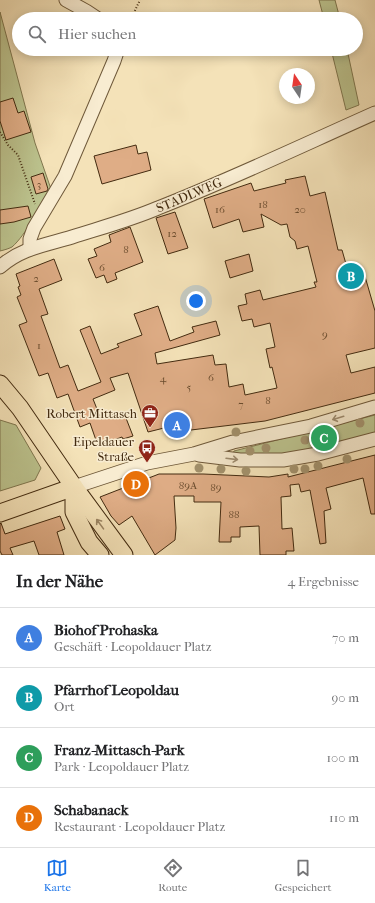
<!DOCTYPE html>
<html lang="de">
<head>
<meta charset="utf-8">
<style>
  :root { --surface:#fff; --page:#f2f2f2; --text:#202124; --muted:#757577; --line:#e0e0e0; --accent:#1a73e8 }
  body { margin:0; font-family:"IM FELL French Canon",serif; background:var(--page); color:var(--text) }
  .compass { position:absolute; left:279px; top:68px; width:36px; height:36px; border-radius:50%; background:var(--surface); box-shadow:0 2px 10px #0003; rotate:347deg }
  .you { position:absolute; left:196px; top:301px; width:14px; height:14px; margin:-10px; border:3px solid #fff; border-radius:50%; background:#1a73e8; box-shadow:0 0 0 6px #1a73e833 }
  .badge { display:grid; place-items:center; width:26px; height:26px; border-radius:50%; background:var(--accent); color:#fff; font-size:13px; font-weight:700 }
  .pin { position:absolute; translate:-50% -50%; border:2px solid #fff; box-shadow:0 1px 4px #0006 }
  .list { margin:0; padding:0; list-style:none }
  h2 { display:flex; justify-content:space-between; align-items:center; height:52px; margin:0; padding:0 16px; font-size:17px }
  h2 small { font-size:13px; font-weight:400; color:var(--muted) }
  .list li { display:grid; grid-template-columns:26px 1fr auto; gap:12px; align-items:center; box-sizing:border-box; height:60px; padding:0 16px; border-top:1px solid var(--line) }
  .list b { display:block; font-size:15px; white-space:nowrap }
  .list p { margin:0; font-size:13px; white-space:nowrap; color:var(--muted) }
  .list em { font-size:13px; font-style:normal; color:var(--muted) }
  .icon { flex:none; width:22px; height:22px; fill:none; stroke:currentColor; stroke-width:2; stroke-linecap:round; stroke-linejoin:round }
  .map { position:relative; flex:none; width:375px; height:555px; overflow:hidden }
  .search { position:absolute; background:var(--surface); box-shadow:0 2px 10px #0003; left:12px; right:12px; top:12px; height:44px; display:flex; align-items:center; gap:10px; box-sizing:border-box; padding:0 14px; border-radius:22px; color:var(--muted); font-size:15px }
  .sheet { height:292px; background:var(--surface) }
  nav { display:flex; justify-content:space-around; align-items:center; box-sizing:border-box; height:56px; border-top:1px solid var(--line); background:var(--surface); font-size:11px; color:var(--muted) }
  nav a { display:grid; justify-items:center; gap:2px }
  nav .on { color:var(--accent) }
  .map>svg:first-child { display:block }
</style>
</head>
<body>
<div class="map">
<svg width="375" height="555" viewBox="0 0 375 555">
  <rect width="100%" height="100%" fill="#f4e2b8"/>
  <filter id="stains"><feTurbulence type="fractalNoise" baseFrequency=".005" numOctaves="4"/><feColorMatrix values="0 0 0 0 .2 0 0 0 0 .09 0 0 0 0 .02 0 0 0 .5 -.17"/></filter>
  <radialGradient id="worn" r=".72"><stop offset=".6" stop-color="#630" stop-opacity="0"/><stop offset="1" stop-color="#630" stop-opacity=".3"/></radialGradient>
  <g fill="#bcc38e" stroke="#80774f">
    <path d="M 319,0 L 335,0 L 340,19 L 324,19 Z"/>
    <path d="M 0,12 L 35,143 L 51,189 C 42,204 25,236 12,247 C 8,249 4,250 0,251 Z"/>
    <path d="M 331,49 L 347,49 L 359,105 L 346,110 Z"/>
    <path d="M 375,415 L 375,435 L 292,455 L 234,455 L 233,453 L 234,451 Z"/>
    <path d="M 0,420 L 16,425 L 41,468 L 35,480 L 0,491 Z"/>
  </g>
  <g fill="#dfad86" stroke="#432b10">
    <path d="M 13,98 L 18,113 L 24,111 L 31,132 L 6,140 L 0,121 L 0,102 Z"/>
    <path d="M 136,145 L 138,154 L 147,152 L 151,170 L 102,184 L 94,156 Z"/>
    <path d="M 43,173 L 48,189 L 47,191 L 36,194 L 31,177 Z"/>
    <path d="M 305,176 L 310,196 L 325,192 L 338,250 L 342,250 L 348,271 L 359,267 L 361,274 L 364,273 L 375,311 L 375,348 L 346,355 L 351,373 L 375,367 L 375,393 L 265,421 L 191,430 L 190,425 L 168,429 L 168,427 L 148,432 L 128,373 L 110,378 L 115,390 L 93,399 L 101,419 L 113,414 L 114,416 L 124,413 L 133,436 L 123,439 L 122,437 L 98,446 L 90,423 L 80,427 L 68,394 L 57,398 L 48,373 L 39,376 L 19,325 L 27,322 L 17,297 L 21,295 L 18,287 L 20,286 L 16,274 L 54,259 L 62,280 L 39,289 L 48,314 L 41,316 L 60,368 L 68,365 L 78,391 L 101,382 L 80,330 L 90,326 L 101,354 L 119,347 L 117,344 L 142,335 L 134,314 L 158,306 L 170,341 L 194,332 L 192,327 L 216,321 L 220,335 L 155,353 L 157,364 L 213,355 L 215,365 L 226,364 L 229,387 L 243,384 L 245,395 L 277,388 L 272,367 L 270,368 L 266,349 L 275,347 L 270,323 L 254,327 L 252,319 L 242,321 L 238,306 L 247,304 L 245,294 L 260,290 L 263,300 L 316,287 L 314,282 L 317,282 L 308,246 L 297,249 L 295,241 L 290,237 L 287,224 L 281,225 L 261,214 L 264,227 L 243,232 L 239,219 L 213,228 L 204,199 L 251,183 L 254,191 L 286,183 L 285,180 Z"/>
    <path d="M 28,206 L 31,217 L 14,222 L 0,224 L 0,210 Z"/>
    <path d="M 175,212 L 188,248 L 168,254 L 156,218 Z"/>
    <path d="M 130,227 L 143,262 L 115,273 L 117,279 L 107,283 L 104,275 L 96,278 L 88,259 L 97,256 L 94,249 L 111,242 L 109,235 Z"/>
    <path d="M 249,254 L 253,271 L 230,278 L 225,261 Z"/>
    <path d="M 375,455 L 375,514 L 371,514 L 363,478 L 326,488 L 331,509 L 324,511 L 326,543 L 320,544 L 310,490 L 301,492 L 299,484 L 290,485 L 291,496 L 281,497 L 282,529 L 292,528 L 294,551 L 286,551 L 286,555 L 260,555 L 259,526 L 240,527 L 240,537 L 231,537 L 231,542 L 219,542 L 221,502 L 194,502 L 194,496 L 174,496 L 176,528 L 175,540 L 155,555 L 132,516 L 119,525 L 111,516 L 100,497 L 159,474 L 203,474 L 269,477 L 288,474 L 288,477 Z"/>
    <path d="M 60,516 L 65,529 L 57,532 L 64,555 L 39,555 L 34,541 L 10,548 L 13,555 L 2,555 L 0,551 L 0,524 L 1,523 L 5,534 Z"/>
  </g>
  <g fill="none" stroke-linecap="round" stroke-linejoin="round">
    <defs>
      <g id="minor">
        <path d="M 66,0 L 86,11 L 98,19"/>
        <path d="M 30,249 L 30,239 L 34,228 L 65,176 L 114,61 L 118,49"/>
        <path d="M 0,267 C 21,248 46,245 72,237 C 100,228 130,220 158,208 C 232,179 303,145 375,113"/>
        <path d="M 199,455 L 240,460 L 283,460 L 318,454 L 375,439"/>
        <path d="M 74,487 L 147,463 L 194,454 L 233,442 L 311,426 L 375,407"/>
      </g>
      <g id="major">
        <path d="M 0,384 L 20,408 L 74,487 L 124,555"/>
        <path d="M 74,487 L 74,512 L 89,542 L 100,555"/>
        <path d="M 0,513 L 74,487"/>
      </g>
    </defs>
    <use href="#minor" stroke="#6f593a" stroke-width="15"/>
    <use href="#major" stroke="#432b10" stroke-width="19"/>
    <g stroke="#432b10" stroke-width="2" stroke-dasharray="1 2" stroke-linecap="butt">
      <path d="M 131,19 L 140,0"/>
      <path d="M 0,132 L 8,145 L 18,155 L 35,204"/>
    </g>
    <use href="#minor" stroke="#f8ecd1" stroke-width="13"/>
    <use href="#major" stroke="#f4e2b8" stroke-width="17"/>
  </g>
  <g fill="#a3926d">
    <circle cx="360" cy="423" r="4.5"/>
    <circle cx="236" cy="432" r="4.5"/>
    <circle cx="305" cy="440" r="4.5"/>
    <circle cx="266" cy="448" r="4.5"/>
    <circle cx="250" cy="451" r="4.5"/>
    <circle cx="347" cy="459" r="4.5"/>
    <circle cx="318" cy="466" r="4.5"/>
    <circle cx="199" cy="468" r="4.5"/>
    <circle cx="221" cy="469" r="4.5"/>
    <circle cx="294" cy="469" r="4.5"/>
    <circle cx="305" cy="469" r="4.5"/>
    <circle cx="246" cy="471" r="4.5"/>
  </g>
  <defs><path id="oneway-shaft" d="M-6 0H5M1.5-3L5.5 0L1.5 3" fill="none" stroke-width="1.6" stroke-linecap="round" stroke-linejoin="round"/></defs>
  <g stroke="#9e8c70">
    <use href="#oneway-shaft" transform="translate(338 418) rotate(163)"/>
    <use href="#oneway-shaft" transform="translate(232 459) rotate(7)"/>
  </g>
  <use stroke="#9c8664" href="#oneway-shaft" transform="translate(100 524) rotate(-126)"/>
  <defs>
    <symbol id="office-pin" viewBox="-11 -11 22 30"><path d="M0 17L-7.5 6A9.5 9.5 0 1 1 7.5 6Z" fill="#8f2418" stroke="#f8ecd1"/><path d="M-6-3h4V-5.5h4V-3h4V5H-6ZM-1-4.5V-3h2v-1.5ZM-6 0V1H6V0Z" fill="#fff"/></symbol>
    <symbol id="bus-pin" viewBox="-11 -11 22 30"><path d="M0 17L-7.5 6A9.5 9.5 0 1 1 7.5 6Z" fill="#8f2418" stroke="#f8ecd1"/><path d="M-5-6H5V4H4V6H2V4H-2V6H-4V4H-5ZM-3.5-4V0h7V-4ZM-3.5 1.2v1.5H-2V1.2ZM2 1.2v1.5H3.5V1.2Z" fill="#fff"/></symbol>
  </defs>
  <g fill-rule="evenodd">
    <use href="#office-pin" x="140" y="403" width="20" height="27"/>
    <use href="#bus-pin" x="137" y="438" width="20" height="27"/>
  </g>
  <g text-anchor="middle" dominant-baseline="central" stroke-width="3" stroke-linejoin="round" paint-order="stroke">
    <g font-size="11" fill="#6a4c2e">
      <text x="39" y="184">3</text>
      <text x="263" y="204">18</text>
      <text x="220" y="209">16</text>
      <text x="300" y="209">20</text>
      <text x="172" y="233">12</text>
      <text x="126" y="249">8</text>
      <text x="102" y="267">6</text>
      <text x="36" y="278">2</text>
      <text x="325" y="334">9</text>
      <text x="39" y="345">1</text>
      <text x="211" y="377">6</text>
      <text x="163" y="378">4</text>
      <text x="189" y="387">5</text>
      <text x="268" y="400">8</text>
      <text x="241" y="404">7</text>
      <text x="188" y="485">89A</text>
      <text x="216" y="487">89</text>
      <text x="234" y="514">88</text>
    </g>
    <g font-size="13" fill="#432b10" stroke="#f8ecd1">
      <text transform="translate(189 195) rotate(-23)">STADLWEG</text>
    </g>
    <g font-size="13" fill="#432b10" stroke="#f8ecd1" text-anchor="end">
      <text x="137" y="413">Robert Mittasch</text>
      <text x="134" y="441">Eipeldauer<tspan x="134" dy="15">Straße</tspan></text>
    </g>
  </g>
  <rect width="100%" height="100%" filter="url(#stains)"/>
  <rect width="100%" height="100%" fill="url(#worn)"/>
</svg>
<svg class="compass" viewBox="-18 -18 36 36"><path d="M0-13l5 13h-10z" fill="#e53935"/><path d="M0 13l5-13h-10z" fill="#757577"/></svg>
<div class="you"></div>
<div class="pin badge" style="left:177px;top:425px;background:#3f7fe0">A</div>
<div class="pin badge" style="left:351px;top:276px;background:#0f9aa8">B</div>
<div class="pin badge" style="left:324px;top:438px;background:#2e9e5b">C</div>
<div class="pin badge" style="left:136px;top:484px;background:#e8710a">D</div>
<div class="search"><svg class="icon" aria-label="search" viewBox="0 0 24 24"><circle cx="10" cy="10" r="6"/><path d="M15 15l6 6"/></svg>Hier suchen</div>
</div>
<section class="sheet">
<h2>In der Nähe<small>4 Ergebnisse</small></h2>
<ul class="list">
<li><span class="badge" style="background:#3f7fe0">A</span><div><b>Biohof Prohaska</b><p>Geschäft · Leopoldauer Platz</p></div><em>70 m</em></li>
<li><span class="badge" style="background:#0f9aa8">B</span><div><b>Pfarrhof Leopoldau</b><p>Ort</p></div><em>90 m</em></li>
<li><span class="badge" style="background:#2e9e5b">C</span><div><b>Franz-Mittasch-Park</b><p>Park · Leopoldauer Platz</p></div><em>100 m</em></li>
<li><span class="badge" style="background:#e8710a">D</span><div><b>Schabanack</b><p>Restaurant · Leopoldauer Platz</p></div><em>110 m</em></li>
</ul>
</section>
<nav>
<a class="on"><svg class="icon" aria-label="map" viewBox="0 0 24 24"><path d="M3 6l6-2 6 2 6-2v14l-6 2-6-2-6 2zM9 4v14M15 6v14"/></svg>Karte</a>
<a><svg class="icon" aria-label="directions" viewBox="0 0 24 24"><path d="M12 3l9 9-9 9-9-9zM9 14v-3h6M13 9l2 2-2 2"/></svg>Route</a>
<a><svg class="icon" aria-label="saved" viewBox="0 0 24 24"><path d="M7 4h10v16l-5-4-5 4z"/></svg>Gespeichert</a>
</nav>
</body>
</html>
